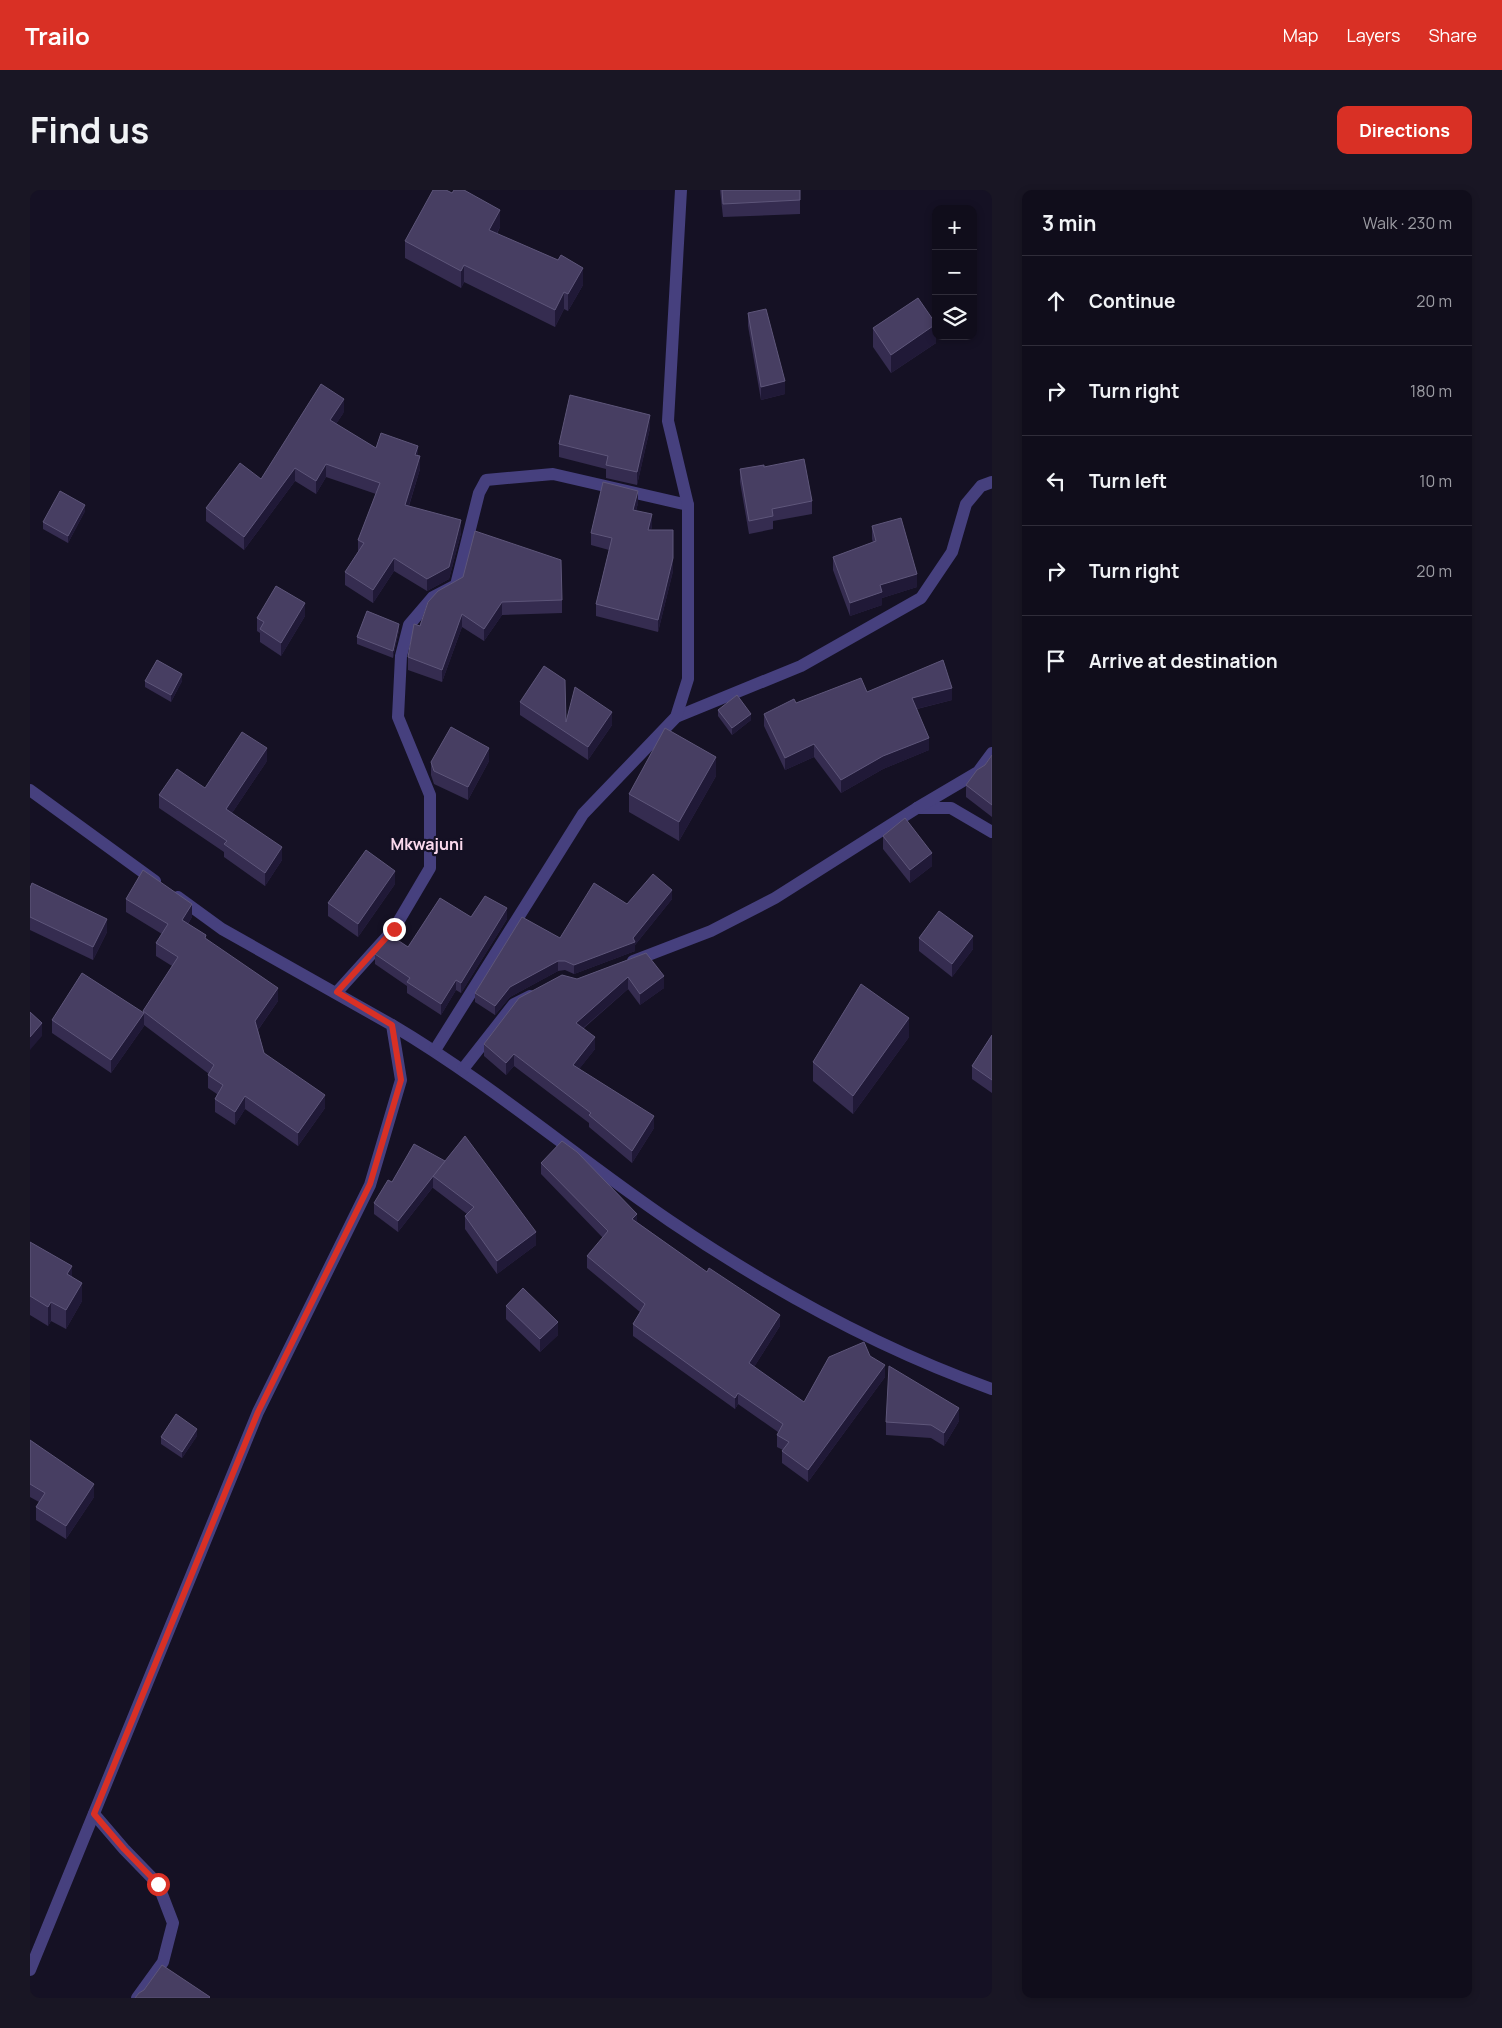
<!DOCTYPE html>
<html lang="en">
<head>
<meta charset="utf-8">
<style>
  :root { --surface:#100d1b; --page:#191624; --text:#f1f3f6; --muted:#9c9ca3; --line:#302d3a; --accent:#d93025 }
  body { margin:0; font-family:Manrope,sans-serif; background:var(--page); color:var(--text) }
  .controls { position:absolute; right:15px; top:15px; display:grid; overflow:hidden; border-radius:10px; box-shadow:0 2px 8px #0003 }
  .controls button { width:45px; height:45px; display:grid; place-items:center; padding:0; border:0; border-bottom:1px solid var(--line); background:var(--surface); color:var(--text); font:25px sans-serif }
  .stop { position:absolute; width:15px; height:15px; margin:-11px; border:4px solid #d93025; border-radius:50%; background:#fff }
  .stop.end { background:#d93025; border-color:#fff; box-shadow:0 1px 5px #0008 }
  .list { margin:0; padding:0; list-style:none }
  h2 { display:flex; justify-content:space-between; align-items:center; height:65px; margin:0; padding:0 20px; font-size:21px }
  h2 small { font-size:16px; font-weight:400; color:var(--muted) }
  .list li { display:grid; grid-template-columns:32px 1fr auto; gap:15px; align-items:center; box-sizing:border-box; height:90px; padding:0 20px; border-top:1px solid var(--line) }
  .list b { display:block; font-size:19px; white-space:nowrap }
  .list em { font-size:16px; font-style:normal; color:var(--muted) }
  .icon { flex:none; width:28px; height:28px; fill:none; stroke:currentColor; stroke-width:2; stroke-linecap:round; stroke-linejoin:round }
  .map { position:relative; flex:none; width:962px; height:1808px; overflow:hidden; border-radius:10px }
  header { display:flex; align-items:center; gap:30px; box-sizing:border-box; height:70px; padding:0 25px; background:var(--accent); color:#fff }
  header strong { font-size:24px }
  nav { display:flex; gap:28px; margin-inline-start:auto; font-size:18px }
  .intro { display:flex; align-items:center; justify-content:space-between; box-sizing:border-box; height:120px; padding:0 30px }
  h1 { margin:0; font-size:35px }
  .button { padding:12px 22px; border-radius:10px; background:var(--accent); color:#fff; font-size:18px; font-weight:700 }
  main { display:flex; gap:30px; padding:0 30px }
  aside { flex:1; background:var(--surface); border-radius:10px; box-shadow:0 2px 8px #0003 }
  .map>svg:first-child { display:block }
</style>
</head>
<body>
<header>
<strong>Trailo</strong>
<nav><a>Map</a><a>Layers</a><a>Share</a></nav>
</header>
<div class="intro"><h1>Find us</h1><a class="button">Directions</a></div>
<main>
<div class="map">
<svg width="962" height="1808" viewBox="0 0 962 1808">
  <rect width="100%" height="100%" fill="#151124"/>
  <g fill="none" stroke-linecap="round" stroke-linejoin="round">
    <g stroke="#46407e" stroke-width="12">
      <path d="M 646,527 L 771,476 L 891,408 L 922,362 L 936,314 L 951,296 L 962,292"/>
      <path d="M 0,600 L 125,691"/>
      <path d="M 887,618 L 921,618 L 962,642"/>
      <path d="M 603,771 L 681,741 L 745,708 L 887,618 L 948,582 L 962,563"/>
      <path d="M 307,802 L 364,739 L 400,678 L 400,605 L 368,527 L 371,466 L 379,435 L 403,407 L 426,395 L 449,303 L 456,290 L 523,284 L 658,315"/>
      <path d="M 362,835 C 460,893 546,967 640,1031 C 739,1098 850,1159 962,1199"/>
      <path d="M 405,860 L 553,624 L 646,527 L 658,489 L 658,315 L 638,231 L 651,0"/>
      <path d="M 433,879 L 484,814 L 500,806"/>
      <path d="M 64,1624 L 94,1659 L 128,1694 L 143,1733 L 133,1772 L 107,1808"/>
      <path d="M 0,1780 L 228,1222 L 340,995 L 371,890 L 362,835 L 192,739 L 148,707"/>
    </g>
  </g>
  <g fill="#352c50">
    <path d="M 690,0 L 770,0 L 770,24 L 693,27 Z"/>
    <path d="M 470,37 L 467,44 L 553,95 L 538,121 L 534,119 L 525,137 L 434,92 L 431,98 L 375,68 L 375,51 Z"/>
    <path d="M 718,123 L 755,204 L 731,210 L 718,136 Z"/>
    <path d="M 843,138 L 906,153 L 861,183 L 843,157 Z"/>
    <path d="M 314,222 L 306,234 L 346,258 L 388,266 L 390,279 L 379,316 L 431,343 L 419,389 L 397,401 L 364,381 L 343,413 L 315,395 L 315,382 L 328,362 L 328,350 L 346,304 L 296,287 L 286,304 L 265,291 L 214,360 L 176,331 L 176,318 L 231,289 Z"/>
    <path d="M 620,238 L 607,295 L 576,288 L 576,279 L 529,267 L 529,254 Z"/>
    <path d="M 734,277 L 782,311 L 782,324 L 743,331 L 743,339 L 719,344 L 710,292 L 710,279 Z"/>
    <path d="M 608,313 L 606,321 L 622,336 L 621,340 L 643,381 L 628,442 L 566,426 L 566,414 L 579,360 L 561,355 L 561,343 Z"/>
    <path d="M 55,321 L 38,353 L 13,339 L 13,332 Z"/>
    <path d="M 842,336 L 887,397 L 852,408 L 852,415 L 820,426 L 803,380 L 803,367 L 843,353 L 842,349 Z"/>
    <path d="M 532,410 L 532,423 L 472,425 L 454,451 L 432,437 L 412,492 L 378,480 L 378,467 L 398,412 Z"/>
    <path d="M 275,426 L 251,466 L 230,452 L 230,443 L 227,441 L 227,428 Z"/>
    <path d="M 369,440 L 363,468 L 327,454 L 327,447 Z"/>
    <path d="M 115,491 L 152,491 L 141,512 L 115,497 Z"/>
    <path d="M 837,502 L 922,510 L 887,519 L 899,560 L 853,579 L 811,603 L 784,567 L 755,580 L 734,536 L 734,524 L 766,513 Z"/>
    <path d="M 490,512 L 536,532 L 582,535 L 558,570 L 490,525 Z"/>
    <path d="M 688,520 L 721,530 L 702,545 L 688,526 Z"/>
    <path d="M 962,565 L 962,627 L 936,607 L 936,595 L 955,575 Z"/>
    <path d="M 237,571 L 202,623 L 252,670 L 235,696 L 194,667 L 194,662 L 129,618 L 129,605 L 175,598 Z"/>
    <path d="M 459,571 L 438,610 L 404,594 L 401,585 L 401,572 Z"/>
    <path d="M 686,586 L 649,651 L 599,622 L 599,604 Z"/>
    <path d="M 853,646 L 902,676 L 880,693 L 853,659 Z"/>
    <path d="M 365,694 L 328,747 L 298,726 L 298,713 Z"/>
    <path d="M 0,698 L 77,742 L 63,770 L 0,740 Z"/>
    <path d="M 96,709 L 162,727 L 158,734 L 248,811 L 228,840 L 234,863 L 295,918 L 268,956 L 215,919 L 205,935 L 185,922 L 185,909 L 187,904 L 178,898 L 178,885 L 179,884 L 114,835 L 114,836 L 81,883 L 22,843 L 22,830 L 113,823 L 113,821 L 142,776 L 126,766 L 126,753 L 132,744 L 96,722 Z"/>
    <path d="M 642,709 L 605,755 L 605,761 L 544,784 L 535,780 L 528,781 L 480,807 L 465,825 L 445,812 L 445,803 L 530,748 L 597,714 Z"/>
    <path d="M 441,727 L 477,729 L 431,803 L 426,800 L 411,825 L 377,803 L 377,796 L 345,774 L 345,764 L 378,757 Z"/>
    <path d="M 889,748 L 943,759 L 922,787 L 889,761 Z"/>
    <path d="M 616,763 L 634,798 L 610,815 L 598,799 L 554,838 L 565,859 L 549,879 L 624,938 L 602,973 L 559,937 L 559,933 L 484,876 L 476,885 L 454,866 L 454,854 L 547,789 Z"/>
    <path d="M 962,845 L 962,903 L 942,889 L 942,876 Z"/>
    <path d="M 879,847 L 823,924 L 783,891 L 783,872 Z"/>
    <path d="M 384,954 L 506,1055 L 467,1084 L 435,1039 L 435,1026 L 437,1024 L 403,998 L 403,997 L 368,1042 L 344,1024 L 344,1013 L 362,992 Z"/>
    <path d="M 511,973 L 607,1032 L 750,1136 L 724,1177 L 774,1212 L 840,1166 L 855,1187 L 778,1292 L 752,1273 L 752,1261 L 753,1260 L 747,1257 L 747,1245 L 748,1242 L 708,1214 L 705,1219 L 603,1146 L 603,1134 L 610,1122 L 557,1078 L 557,1066 L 573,1048 L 511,984 Z"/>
    <path d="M 0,1052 L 42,1086 L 52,1111 L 36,1139 L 21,1131 L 18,1136 L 0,1125 Z"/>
    <path d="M 476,1116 L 528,1145 L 510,1162 L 476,1129 Z"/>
    <path d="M 929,1231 L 914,1256 L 901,1248 L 856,1245 L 856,1232 Z"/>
    <path d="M 167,1246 L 152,1268 L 131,1254 L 131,1247 Z"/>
    <path d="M 0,1250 L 64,1307 L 36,1349 L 6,1330 L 6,1317 L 9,1312 L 0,1307 Z"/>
  </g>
  <g fill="#201937">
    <path d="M 470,20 L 470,37 L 459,57 L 459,40 Z"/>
    <path d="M 434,75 L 434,92 L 431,98 L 431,81 Z"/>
    <path d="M 553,78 L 553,95 L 538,121 L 538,104 Z"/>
    <path d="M 534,102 L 534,119 L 525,137 L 525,120 Z"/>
    <path d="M 906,134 L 906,153 L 861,183 L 861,165 Z"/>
    <path d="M 755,191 L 755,204 L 731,210 L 731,197 Z"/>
    <path d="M 314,209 L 314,222 L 300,243 L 300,230 Z"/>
    <path d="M 620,225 L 620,238 L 607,295 L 607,282 Z"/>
    <path d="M 388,256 L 388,269 L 385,265 Z"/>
    <path d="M 390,266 L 390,279 L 375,328 L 375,315 Z"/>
    <path d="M 296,274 L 296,287 L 286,304 L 286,291 Z"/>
    <path d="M 265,278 L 265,291 L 214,360 L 214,347 Z"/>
    <path d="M 608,301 L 608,313 L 603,332 L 603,320 Z"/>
    <path d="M 55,315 L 55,321 L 38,353 L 38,346 Z"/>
    <path d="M 622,324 L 622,336 L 618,352 L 618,340 Z"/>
    <path d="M 431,330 L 431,343 L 419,389 L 397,401 L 397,389 Z"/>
    <path d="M 643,340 L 643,381 L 628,442 L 628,430 Z"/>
    <path d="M 364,368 L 364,381 L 343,413 L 343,400 Z"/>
    <path d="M 887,384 L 887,397 L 852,408 L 852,415 L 820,426 L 820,413 L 850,395 Z"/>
    <path d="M 472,412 L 472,425 L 454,451 L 454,439 Z"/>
    <path d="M 275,413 L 275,426 L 251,466 L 251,453 Z"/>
    <path d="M 432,424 L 432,437 L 412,492 L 412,480 Z"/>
    <path d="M 369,434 L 369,440 L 363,468 L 363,461 Z"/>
    <path d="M 152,484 L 152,491 L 141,512 L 141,505 Z"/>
    <path d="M 922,498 L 922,510 L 882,520 L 882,508 Z"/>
    <path d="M 582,522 L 582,535 L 558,570 L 558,557 Z"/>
    <path d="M 721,524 L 721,530 L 702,545 L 702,538 Z"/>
    <path d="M 899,548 L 899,560 L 853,579 L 811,603 L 811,590 L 853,566 Z"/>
    <path d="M 784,554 L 784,567 L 755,580 L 755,568 Z"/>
    <path d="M 237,558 L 237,571 L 196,632 L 196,619 Z"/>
    <path d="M 459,558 L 459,571 L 438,610 L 438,597 Z"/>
    <path d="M 686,567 L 686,586 L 649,651 L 649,632 Z"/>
    <path d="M 252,657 L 252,670 L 235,696 L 235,683 Z"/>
    <path d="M 902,663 L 902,676 L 880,693 L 880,680 Z"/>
    <path d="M 365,681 L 365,694 L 328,747 L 328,734 Z"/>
    <path d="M 642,700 L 642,709 L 605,755 L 605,761 L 544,784 L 544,775 L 603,748 Z"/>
    <path d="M 162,714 L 162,727 L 152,743 L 152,730 Z"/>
    <path d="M 477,718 L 477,729 L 431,803 L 431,793 Z"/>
    <path d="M 77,729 L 77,742 L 63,770 L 63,757 Z"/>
    <path d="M 943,746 L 943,759 L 922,787 L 922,774 Z"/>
    <path d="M 528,771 L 528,781 L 480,807 L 465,825 L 465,816 L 480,797 Z"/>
    <path d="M 634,786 L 634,798 L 610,815 L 610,804 Z"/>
    <path d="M 598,787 L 598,799 L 546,844 L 546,833 Z"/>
    <path d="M 426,790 L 426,800 L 411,825 L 411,814 Z"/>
    <path d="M 248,798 L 248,811 L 225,844 L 225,831 Z"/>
    <path d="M 114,823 L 114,836 L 81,883 L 81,870 Z"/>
    <path d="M 879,828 L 879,847 L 823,924 L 823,906 Z"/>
    <path d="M 12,833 L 12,846 L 0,860 L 0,847 Z"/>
    <path d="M 565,847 L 565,859 L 543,887 L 543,875 Z"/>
    <path d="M 484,864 L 484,876 L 476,885 L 476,873 Z"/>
    <path d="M 295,905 L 295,918 L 268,956 L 268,943 Z"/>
    <path d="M 215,906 L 215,919 L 205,935 L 205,922 Z"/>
    <path d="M 624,926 L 624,938 L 602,973 L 602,961 Z"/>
    <path d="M 403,986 L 403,997 L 368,1042 L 368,1031 Z"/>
    <path d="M 607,1024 L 607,1035 L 602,1029 Z"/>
    <path d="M 506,1042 L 506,1055 L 467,1084 L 467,1071 Z"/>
    <path d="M 42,1076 L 42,1095 L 37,1084 Z"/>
    <path d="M 52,1093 L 52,1111 L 36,1139 L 36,1120 Z"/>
    <path d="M 21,1112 L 21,1131 L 18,1136 L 18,1117 Z"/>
    <path d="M 750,1125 L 750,1136 L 719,1185 L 719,1173 Z"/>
    <path d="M 528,1132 L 528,1145 L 510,1162 L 510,1149 Z"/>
    <path d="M 855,1175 L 855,1187 L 778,1292 L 778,1280 Z"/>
    <path d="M 708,1203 L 708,1214 L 705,1219 L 705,1208 Z"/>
    <path d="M 929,1218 L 929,1231 L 914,1256 L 914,1243 Z"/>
    <path d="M 167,1239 L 167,1246 L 152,1268 L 152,1262 Z"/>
    <path d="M 64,1294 L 64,1307 L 36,1349 L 36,1336 Z"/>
  </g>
  <g fill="#473e62" stroke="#5e567a">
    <path d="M 403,0 L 416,0 L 422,3 L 424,0 L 434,0 L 470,20 L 459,40 L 528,70 L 531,65 L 553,78 L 538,104 L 534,102 L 525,120 L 434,75 L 431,81 L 375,51 Z"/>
    <path d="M 692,0 L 770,0 L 770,10 L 693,14 Z"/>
    <path d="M 888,108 L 906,134 L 861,165 L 843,138 Z"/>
    <path d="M 736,119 L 755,191 L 731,197 L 718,123 Z"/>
    <path d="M 291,194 L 314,209 L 300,230 L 346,258 L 351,243 L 388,256 L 385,265 L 390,266 L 375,315 L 431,330 L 419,377 L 397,389 L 364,368 L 343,400 L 315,382 L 334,353 L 328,350 L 350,293 L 296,274 L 286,291 L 265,278 L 214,347 L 176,318 L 210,273 L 231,289 Z"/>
    <path d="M 540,205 L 620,225 L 607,282 L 576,275 L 578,266 L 529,254 Z"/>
    <path d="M 774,269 L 782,311 L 742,319 L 743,326 L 719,331 L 710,279 L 734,275 L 734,277 Z"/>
    <path d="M 573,292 L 608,301 L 603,320 L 622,324 L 618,340 L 643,340 L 643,368 L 628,430 L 566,414 L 582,348 L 561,343 Z"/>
    <path d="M 30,301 L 55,315 L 38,346 L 13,332 Z"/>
    <path d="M 871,328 L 887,384 L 850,395 L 852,402 L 820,413 L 803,367 L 846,351 L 842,336 Z"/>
    <path d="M 445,341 L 531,370 L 532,410 L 472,412 L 454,439 L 432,424 L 412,480 L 378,467 L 384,434 L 390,436 L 398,412 L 408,401 L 433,387 Z"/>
    <path d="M 246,396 L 275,413 L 251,453 L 230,439 L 234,432 L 227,428 Z"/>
    <path d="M 337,421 L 369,434 L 363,461 L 327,447 Z"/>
    <path d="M 127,470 L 152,484 L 141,505 L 115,491 Z"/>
    <path d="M 913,470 L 922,498 L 882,508 L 899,548 L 853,566 L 811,590 L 784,554 L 755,568 L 734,524 L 764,509 L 766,513 L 831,488 L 837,502 Z"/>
    <path d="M 514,476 L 535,490 L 536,532 L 545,497 L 582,522 L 558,557 L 490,512 Z"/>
    <path d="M 707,505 L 721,524 L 702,538 L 688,520 Z"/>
    <path d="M 421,537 L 459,558 L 438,597 L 404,581 L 401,572 Z"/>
    <path d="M 635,538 L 686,567 L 649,632 L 599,604 Z"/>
    <path d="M 212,542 L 237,558 L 196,619 L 252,657 L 235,683 L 194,654 L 197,651 L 129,605 L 147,579 L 175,598 Z"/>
    <path d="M 962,565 L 962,615 L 936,595 L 947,580 L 955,575 Z"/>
    <path d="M 875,628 L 902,663 L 880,680 L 853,646 Z"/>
    <path d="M 336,660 L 365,681 L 328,734 L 298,713 Z"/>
    <path d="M 113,680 L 162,714 L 152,730 L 176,745 L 175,748 L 248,798 L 225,831 L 234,863 L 295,905 L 268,943 L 215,906 L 205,922 L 185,909 L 193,895 L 178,885 L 184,875 L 113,821 L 148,767 L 126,753 L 138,734 L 96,709 Z"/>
    <path d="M 623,684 L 642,700 L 603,748 L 605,752 L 544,775 L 535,771 L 528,771 L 480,797 L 465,816 L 445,803 L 492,727 L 530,748 L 564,693 L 597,714 Z"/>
    <path d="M 2,693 L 77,729 L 63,757 L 0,727 L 0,698 Z"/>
    <path d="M 455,706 L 477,718 L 431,793 L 426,790 L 411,814 L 377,792 L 380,788 L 345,764 L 360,745 L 378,757 L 410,708 L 441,727 Z"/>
    <path d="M 909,721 L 943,746 L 922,774 L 889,748 Z"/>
    <path d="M 616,763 L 634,786 L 610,804 L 598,787 L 546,833 L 565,847 L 543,875 L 624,926 L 602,961 L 559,925 L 561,923 L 484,864 L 476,873 L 454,854 L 489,808 L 532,785 L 547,789 Z"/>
    <path d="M 52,783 L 114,823 L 81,870 L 22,830 Z"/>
    <path d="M 831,794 L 879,828 L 823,906 L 783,872 Z"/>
    <path d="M 0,822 L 12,833 L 0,847 Z"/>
    <path d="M 962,845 L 962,890 L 942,876 Z"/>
    <path d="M 435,946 L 506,1042 L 467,1071 L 435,1026 L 444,1017 L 403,986 Z"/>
    <path d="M 532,951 L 547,962 L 607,1024 L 602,1029 L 677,1082 L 679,1078 L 750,1125 L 719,1173 L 774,1212 L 799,1167 L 834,1152 L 840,1166 L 855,1175 L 778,1280 L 752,1261 L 759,1252 L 747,1245 L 753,1234 L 708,1203 L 705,1208 L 603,1134 L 615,1114 L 557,1066 L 578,1041 L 511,973 Z"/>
    <path d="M 384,954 L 415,971 L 368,1031 L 344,1013 L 358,990 L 362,992 Z"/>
    <path d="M 0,1052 L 42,1076 L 37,1084 L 52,1093 L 36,1120 L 21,1112 L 18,1117 L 0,1106 Z"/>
    <path d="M 493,1098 L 528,1132 L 510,1149 L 476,1116 Z"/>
    <path d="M 859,1176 L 929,1218 L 914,1243 L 901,1235 L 856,1232 Z"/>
    <path d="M 146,1224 L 167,1239 L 152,1262 L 131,1247 Z"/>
    <path d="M 0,1250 L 64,1294 L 36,1336 L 6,1317 L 15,1303 L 0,1294 Z"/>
    <path d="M 132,1775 L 180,1807 L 179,1808 L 105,1808 L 109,1803 L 114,1800 Z"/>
  </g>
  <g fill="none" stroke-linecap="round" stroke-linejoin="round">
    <path stroke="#d93025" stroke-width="6" d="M 128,1694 L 94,1659 L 64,1624 L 228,1222 L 340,994 L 371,890 L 362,835 L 307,802 L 364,739"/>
  </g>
  <g text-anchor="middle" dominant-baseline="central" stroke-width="4.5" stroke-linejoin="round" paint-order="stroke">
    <g font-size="16" font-weight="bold" fill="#fbd9ed" stroke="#151124">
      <text x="397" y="654">Mkwajuni</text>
    </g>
  </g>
</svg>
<div class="controls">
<button>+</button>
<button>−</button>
<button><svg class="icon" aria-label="layers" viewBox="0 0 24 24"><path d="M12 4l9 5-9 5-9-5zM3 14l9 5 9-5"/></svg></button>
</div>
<div class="stop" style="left:128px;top:1694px"></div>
<div class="stop end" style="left:364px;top:739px"></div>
</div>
<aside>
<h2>3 min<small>Walk · 230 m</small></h2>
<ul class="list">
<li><svg class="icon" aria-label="ahead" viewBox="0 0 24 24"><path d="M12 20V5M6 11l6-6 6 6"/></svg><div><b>Continue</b></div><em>20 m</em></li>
<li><svg class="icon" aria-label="right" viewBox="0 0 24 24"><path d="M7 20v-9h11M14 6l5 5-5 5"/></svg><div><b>Turn right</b></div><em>180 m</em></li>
<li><svg class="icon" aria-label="left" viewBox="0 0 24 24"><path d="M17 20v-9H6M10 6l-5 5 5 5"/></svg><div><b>Turn left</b></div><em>10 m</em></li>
<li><svg class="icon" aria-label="right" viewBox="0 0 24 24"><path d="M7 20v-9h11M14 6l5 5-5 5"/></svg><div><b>Turn right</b></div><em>20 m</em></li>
<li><svg class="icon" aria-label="arrive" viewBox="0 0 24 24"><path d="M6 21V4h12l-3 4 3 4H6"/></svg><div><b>Arrive at destination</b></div></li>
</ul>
</aside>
</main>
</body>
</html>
